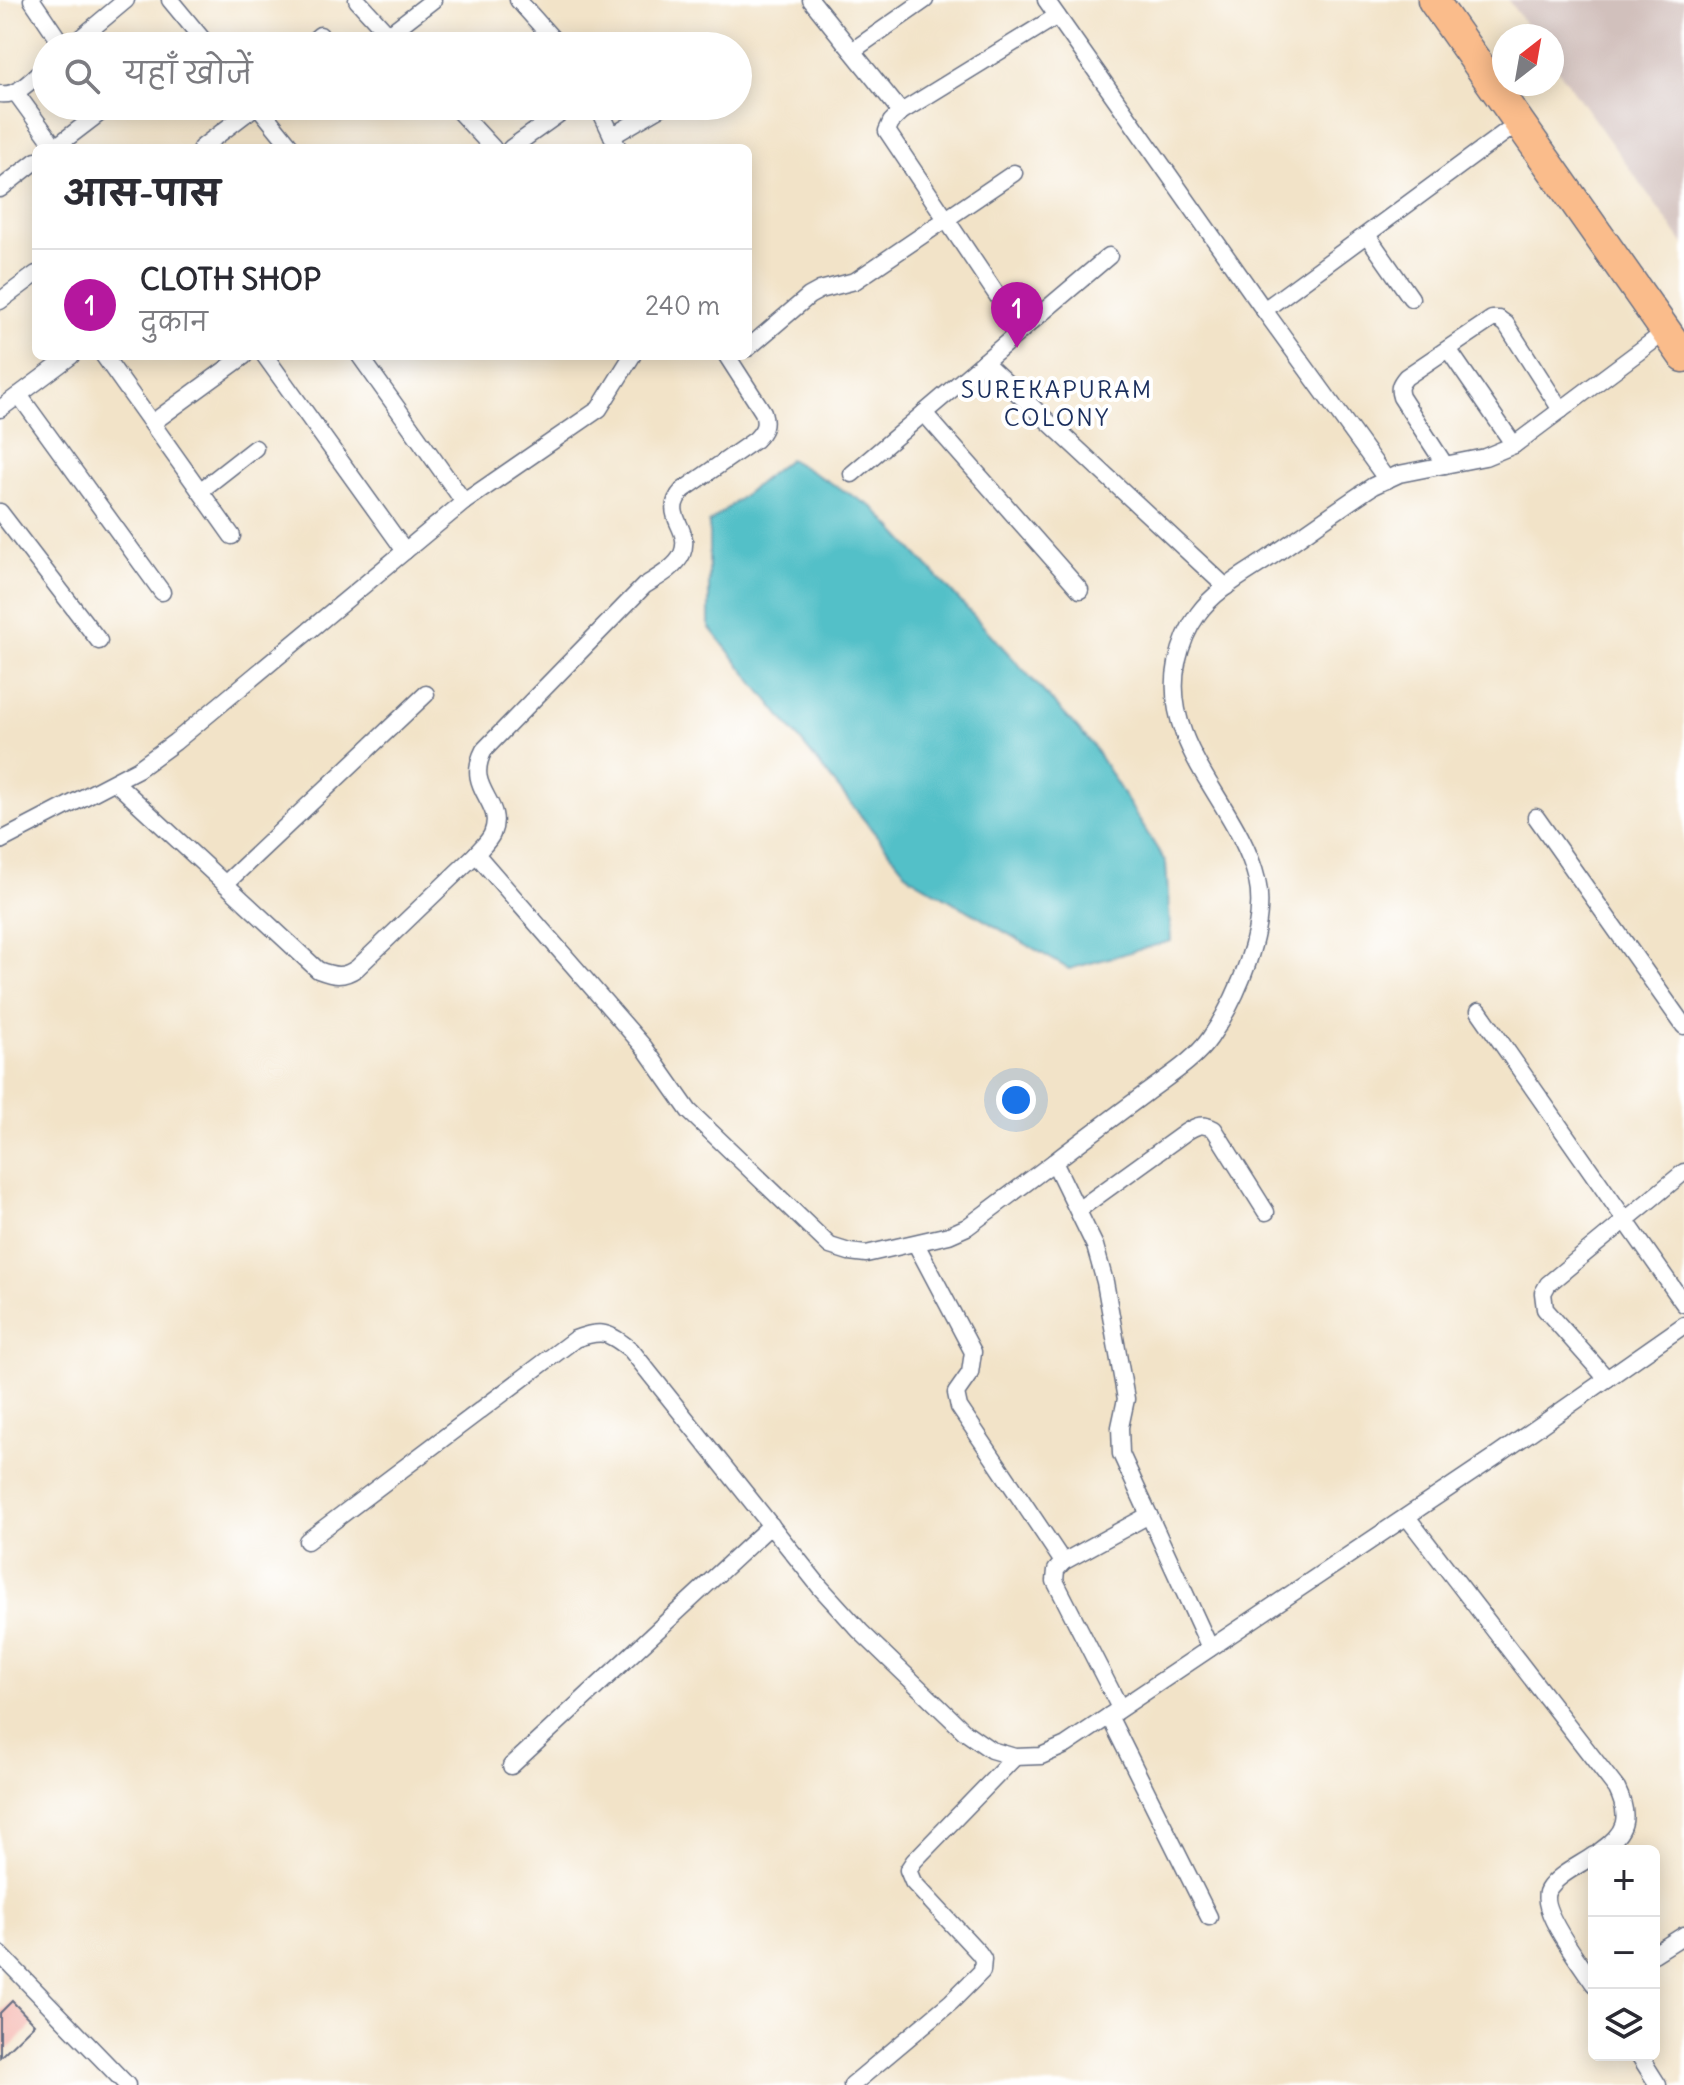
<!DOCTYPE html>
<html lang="hi">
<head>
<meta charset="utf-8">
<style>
  :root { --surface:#fff; --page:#f7f7f7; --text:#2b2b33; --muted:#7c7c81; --line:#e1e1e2; --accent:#b5179e }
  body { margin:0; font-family:Delius,"Playpen Sans Deva",sans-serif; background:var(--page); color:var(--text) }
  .controls { position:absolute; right:24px; bottom:24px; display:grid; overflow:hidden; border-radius:12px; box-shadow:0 4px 20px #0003 }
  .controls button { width:72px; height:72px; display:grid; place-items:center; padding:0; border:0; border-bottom:2px solid var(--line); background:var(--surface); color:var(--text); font:40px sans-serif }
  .compass { position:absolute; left:1492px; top:24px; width:72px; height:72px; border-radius:50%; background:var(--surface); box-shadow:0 4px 20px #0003; rotate:31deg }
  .you { position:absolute; left:1016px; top:1100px; width:28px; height:28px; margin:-20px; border:6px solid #fff; border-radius:50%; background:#1a73e8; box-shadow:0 0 0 12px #1a73e833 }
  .badge { display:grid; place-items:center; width:52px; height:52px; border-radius:50%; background:var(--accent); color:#fff; font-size:26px; font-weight:700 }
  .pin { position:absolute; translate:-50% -66px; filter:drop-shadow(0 2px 4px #0008) }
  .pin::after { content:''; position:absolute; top:42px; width:28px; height:24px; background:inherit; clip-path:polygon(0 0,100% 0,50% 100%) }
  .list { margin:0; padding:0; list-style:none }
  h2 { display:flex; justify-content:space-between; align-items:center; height:104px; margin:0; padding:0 32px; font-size:34px }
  h2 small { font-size:26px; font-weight:400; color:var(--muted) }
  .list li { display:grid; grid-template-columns:52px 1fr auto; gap:24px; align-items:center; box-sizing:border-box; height:112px; padding:0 32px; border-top:2px solid var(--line) }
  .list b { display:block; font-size:30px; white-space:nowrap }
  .list p { margin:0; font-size:26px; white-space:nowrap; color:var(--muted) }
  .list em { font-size:26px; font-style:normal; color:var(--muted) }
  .icon { flex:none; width:44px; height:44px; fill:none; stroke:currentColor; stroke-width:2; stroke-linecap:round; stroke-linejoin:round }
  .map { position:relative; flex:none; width:1684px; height:2085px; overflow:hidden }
  .search { position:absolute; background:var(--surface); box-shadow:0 4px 20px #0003; left:32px; top:32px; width:720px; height:88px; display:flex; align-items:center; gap:20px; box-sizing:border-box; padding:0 28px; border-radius:44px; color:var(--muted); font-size:30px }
  .panel { position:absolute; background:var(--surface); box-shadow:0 4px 20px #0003; left:32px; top:144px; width:720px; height:216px; border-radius:12px }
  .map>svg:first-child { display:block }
</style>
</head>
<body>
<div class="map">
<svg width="1684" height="2085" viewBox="0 0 1684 2085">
  <rect width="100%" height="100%" fill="#fff"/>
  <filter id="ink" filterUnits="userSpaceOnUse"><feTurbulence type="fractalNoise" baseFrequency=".0125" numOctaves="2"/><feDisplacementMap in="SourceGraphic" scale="16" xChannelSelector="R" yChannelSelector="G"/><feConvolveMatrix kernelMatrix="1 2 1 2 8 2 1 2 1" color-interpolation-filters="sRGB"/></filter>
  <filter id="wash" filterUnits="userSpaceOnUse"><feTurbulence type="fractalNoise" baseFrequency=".006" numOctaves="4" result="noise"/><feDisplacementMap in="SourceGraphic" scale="32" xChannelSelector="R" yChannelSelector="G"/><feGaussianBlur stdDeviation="1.8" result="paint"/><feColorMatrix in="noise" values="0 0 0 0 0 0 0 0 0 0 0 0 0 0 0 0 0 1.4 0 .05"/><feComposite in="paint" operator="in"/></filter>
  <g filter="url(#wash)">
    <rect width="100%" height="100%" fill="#f2e3c8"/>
    <path fill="#d1c0bc" d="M 1508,0 L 1684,0 L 1684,244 L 1552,61 L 1552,36 L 1534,36 Z"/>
    <path fill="#52c0c8" stroke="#367893" stroke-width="2" d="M 789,459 L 874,508 L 1092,744 L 1166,863 L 1171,941 L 1069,969 L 910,877 L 709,627 L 709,523 Z"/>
    <g id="blocks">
      <path fill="#f4b0a8" d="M 12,2001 L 34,2024 L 0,2057 L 0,2013 Z"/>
    </g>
  </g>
  <g filter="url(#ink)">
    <use href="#blocks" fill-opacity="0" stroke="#666e83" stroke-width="2"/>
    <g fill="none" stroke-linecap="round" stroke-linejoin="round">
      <defs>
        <g id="street">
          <path d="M 32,0 L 63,46"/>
          <path d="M 170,0 L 208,46"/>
          <path d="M 357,0 L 399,46"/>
          <path d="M 518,0 L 559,46"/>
          <path d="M 811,0 L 901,112"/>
          <path d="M 1046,0 L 1264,310 L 1519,122"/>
          <path d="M 389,34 L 433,0"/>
          <path d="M 71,46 L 126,0"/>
          <path d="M 307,46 L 320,35"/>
          <path d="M 852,51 L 925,0"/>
          <path d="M 16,93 L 56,148"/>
          <path d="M 0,94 C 18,97 33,78 46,67"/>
          <path d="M 258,106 L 292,148"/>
          <path d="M 454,106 L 493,148"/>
          <path d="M 598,106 L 618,148"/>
          <path d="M 612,136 L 663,106"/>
          <path d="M 54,148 L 109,106"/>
          <path d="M 201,148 L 256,106"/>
          <path d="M 511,148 L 570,106"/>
          <path d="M 0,189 L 36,161"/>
          <path d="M 1367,235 L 1411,298"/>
          <path d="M 0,301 L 36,274"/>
          <path d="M 1264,310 L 1387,480"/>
          <path d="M 1021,331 L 887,131 L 891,122 L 901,112 L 1057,16"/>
          <path d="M 748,348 L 809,296 L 820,290 L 855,281 L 1014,173"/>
          <path d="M 1448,349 L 1514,445"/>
          <path d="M 104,356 L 232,536"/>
          <path d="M 265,356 L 405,551"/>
          <path d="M 360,356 L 464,502"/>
          <path d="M 727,356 L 763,412 C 767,425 764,431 755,440 L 683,490 C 659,516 693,527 682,554 C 676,568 656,578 644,586 L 484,750 C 463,790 506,801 492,834 C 489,841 481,848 476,854 L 644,1047 L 689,1111 L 830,1246 L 849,1252 L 866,1254 L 949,1235 L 967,1227 L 1054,1162"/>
          <path d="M 984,362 L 1226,587"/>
          <path d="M 19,395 L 162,592"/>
          <path d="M 0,409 L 71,356"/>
          <path d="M 924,413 L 1080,590"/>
          <path d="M 152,423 L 244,356"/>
          <path d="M 1445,465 L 1401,397 C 1398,388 1400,384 1406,377 L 1492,319 L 1499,319 L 1506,324 L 1561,410"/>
          <path d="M 852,474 L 1109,256"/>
          <path d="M 200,491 L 255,448"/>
          <path d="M 0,512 L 99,641"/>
          <path d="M 115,782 L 318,970 C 334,976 343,978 357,968 L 476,854"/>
          <path d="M 1536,817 L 1684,1026"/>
          <path d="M 0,841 L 138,769 L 175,742 L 464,502 L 599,409 L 632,356"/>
          <path d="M 225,884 L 426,694"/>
          <path d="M 1479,1011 L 1684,1304"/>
          <path d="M 1078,1210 L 1186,1132 C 1197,1125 1203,1123 1214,1129 L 1266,1212"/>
          <path d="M 916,1244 L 973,1352 L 970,1373 L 956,1393 L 959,1407 L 1063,1562"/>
          <path d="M 1607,1379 L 1545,1309 L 1543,1293 L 1548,1284 L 1684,1172"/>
          <path d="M 1407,1517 L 1617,1789 C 1631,1818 1626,1833 1600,1851"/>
          <path d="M 307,1541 L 575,1339 C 603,1329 608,1332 631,1350 L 820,1587 L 860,1631 L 965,1732 L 991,1750 L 1015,1757 L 1041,1756 L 1066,1745 L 1498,1455 L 1684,1325"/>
          <path d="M 1210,1648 L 1121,1454 L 1120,1427 L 1126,1399 L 1105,1282 L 1095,1246 L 1054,1162 C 1084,1139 1115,1116 1146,1093 C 1167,1077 1194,1061 1210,1038 C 1237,999 1268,928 1257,880 C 1239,804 1160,747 1177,663 C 1181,645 1187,629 1198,614 C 1215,590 1245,574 1269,558 C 1304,534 1338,509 1373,486 L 1399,474 L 1485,457 L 1514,445 L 1665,332"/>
          <path d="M 1120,1708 L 1055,1581 L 1056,1570 L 1063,1562 L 1149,1515"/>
          <path d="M 1109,1716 L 1209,1917"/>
          <path d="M 511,1766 L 771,1525"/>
          <path d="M 1594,1855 C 1580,1865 1557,1875 1548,1890 C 1537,1908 1583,1967 1594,1984"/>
          <path d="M 0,1954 L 127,2085"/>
          <path d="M 1654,1954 L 1684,1935"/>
          <path d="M 1639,2055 L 1658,2085"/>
          <path d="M 852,2085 L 951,2002 L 982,1971 L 983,1959 L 979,1953 L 913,1882 L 908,1870 L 914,1861 L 1015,1757"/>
        </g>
        <path id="highway" d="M 1433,0 L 1684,357"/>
      </defs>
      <use href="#street" stroke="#666e83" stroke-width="19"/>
      <use href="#highway" stroke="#666e83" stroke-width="33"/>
      <use href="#street" stroke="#fff" stroke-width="16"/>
      <use href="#highway" stroke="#fabc8b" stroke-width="30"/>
    </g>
  </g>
  <g text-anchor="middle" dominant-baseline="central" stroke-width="8" stroke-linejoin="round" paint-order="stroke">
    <g font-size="24" letter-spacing="2" fill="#1b2f5e" stroke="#fff">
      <text x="1057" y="389">SUREKAPURAM<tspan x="1057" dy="28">COLONY</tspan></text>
    </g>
  </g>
</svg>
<div class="controls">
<button>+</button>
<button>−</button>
<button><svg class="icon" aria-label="layers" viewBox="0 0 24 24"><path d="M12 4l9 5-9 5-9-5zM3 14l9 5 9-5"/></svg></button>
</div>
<svg class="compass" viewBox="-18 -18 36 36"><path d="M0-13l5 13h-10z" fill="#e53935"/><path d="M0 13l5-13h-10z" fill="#7c7c81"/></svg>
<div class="you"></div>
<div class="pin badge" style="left:1017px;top:348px">1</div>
<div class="search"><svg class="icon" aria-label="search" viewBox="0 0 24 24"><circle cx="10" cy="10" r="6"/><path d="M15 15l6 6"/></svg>यहाँ खोजें</div>
<section class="panel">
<h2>आस-पास<small></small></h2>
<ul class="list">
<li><span class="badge">1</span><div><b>CLOTH SHOP</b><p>दुकान</p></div><em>240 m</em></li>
</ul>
</section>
</div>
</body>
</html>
